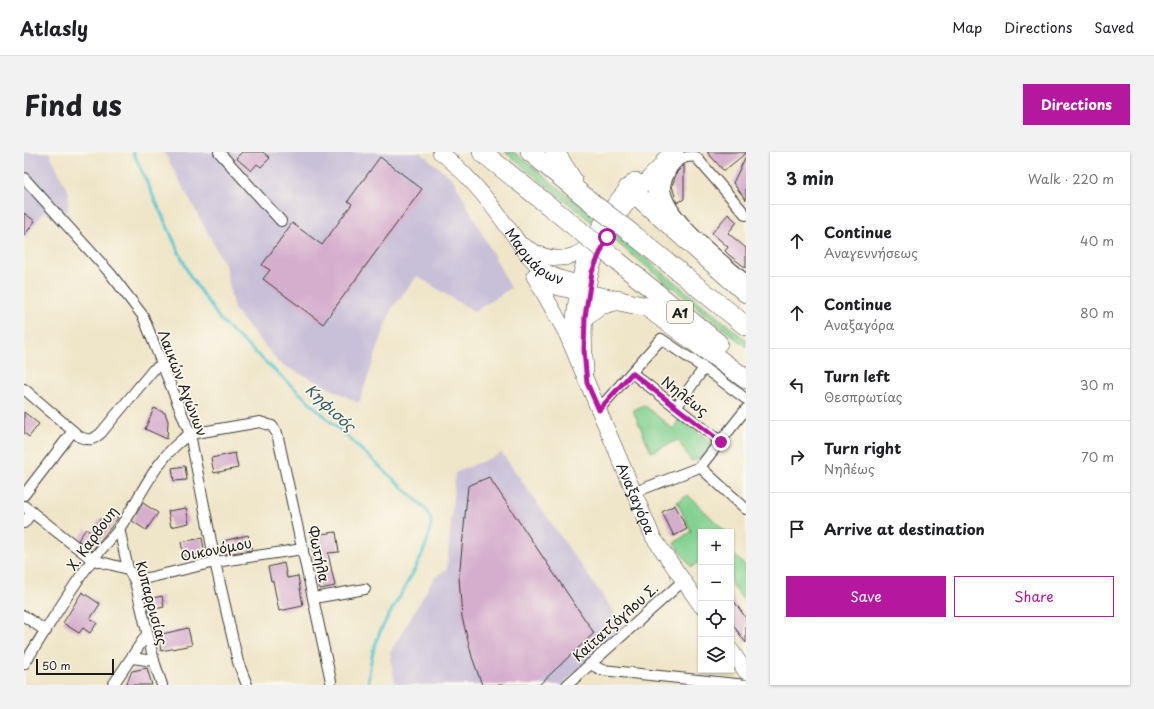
<!DOCTYPE html>
<html lang="en">
<head>
<meta charset="utf-8">
<style>
  :root { --surface:#fff; --page:#f2f2f2; --text:#202124; --muted:#757577; --line:#e0e0e0; --accent:#b5179e }
  body { margin:0; font-family:"Playpen Sans",sans-serif; background:var(--page); color:var(--text) }
  .controls { position:absolute; right:12px; bottom:12px; display:grid; overflow:hidden; border-radius:0px; box-shadow:0 1px 3px #0004 }
  .controls button { width:36px; height:36px; display:grid; place-items:center; padding:0; border:0; border-bottom:1px solid var(--line); background:var(--surface); color:var(--text); font:20px sans-serif }
  .scale { position:absolute; left:12px; bottom:10px; width:78px; box-sizing:border-box; padding-left:4px; border:2px solid #1c1c1c; border-top:0; font-size:11px; line-height:14px; white-space:nowrap; color:#1c1c1c; -webkit-text-stroke:3px #fbf7ec; paint-order:stroke }
  .stop { position:absolute; width:12px; height:12px; margin:-9px; border:3px solid #b5179e; border-radius:50%; background:#fff }
  .stop.end { background:#b5179e; border-color:#fff; box-shadow:0 1px 4px #0008 }
  .list { margin:0; padding:0; list-style:none }
  h2 { display:flex; justify-content:space-between; align-items:center; height:52px; margin:0; padding:0 16px; font-size:17px }
  h2 small { font-size:13px; font-weight:400; color:var(--muted) }
  .list li { display:grid; grid-template-columns:26px 1fr auto; gap:12px; align-items:center; box-sizing:border-box; height:72px; padding:0 16px; border-top:1px solid var(--line) }
  .list b { display:block; font-size:15px; white-space:nowrap }
  .list p { margin:0; font-size:13px; white-space:nowrap; color:var(--muted) }
  .list em { font-size:13px; font-style:normal; color:var(--muted) }
  .actions { display:flex; gap:8px; padding:12px 16px }
  .actions a { flex:1; padding:9px 0; border:1px solid var(--accent); border-radius:0px; text-align:center; font-size:14px; color:var(--accent) }
  .actions .main { background:var(--accent); color:#fff }
  .icon { flex:none; width:22px; height:22px; fill:none; stroke:currentColor; stroke-width:2; stroke-linecap:round; stroke-linejoin:round }
  .map { position:relative; flex:none; width:722px; height:533px; overflow:hidden; border-radius:0px }
  header { display:flex; align-items:center; gap:24px; box-sizing:border-box; height:56px; padding:0 20px; background:var(--surface); border-bottom:1px solid var(--line) }
  header strong { font-size:19px }
  nav { display:flex; gap:22px; margin-inline-start:auto; font-size:14px }
  .intro { display:flex; align-items:center; justify-content:space-between; box-sizing:border-box; height:96px; padding:0 24px }
  h1 { margin:0; font-size:28px }
  .button { padding:10px 18px; border-radius:0px; background:var(--accent); color:#fff; font-size:14px; font-weight:700 }
  main { display:flex; gap:24px; padding:0 24px }
  aside { flex:1; background:var(--surface); border-radius:0px; box-shadow:0 1px 3px #0004 }
  .map>svg:first-child { display:block }
</style>
</head>
<body>
<header>
<strong>Atlasly</strong>
<nav><a>Map</a><a>Directions</a><a>Saved</a></nav>
</header>
<div class="intro"><h1>Find us</h1><a class="button">Directions</a></div>
<main>
<div class="map">
<svg width="722" height="533" viewBox="0 0 722 533">
  <rect width="100%" height="100%" fill="#fbf7ec"/>
  <filter id="ink" filterUnits="userSpaceOnUse"><feTurbulence type="fractalNoise" baseFrequency=".025" numOctaves="2"/><feDisplacementMap in="SourceGraphic" scale="8" xChannelSelector="R" yChannelSelector="G"/><feConvolveMatrix kernelMatrix="1 2 1 2 8 2 1 2 1" color-interpolation-filters="sRGB"/></filter>
  <filter id="wash" filterUnits="userSpaceOnUse"><feTurbulence type="fractalNoise" baseFrequency=".012" numOctaves="4" result="noise"/><feDisplacementMap in="SourceGraphic" scale="16" xChannelSelector="R" yChannelSelector="G"/><feGaussianBlur stdDeviation="0.9" result="paint"/><feColorMatrix in="noise" values="0 0 0 0 0 0 0 0 0 0 0 0 0 0 0 0 0 1.4 0 .05"/><feComposite in="paint" operator="in"/></filter>
  <g filter="url(#wash)">
    <rect width="100%" height="100%" fill="#efe5c8"/>
    <g fill="#c8bfd8">
      <path d="M 0,0 L 25,0 L 45,41 L 44,58 L 37,74 L 21,59 L 0,86 Z"/>
      <path d="M 140,0 L 396,0 L 429,27 L 487,136 L 450,160 L 393,124 L 367,158 L 335,251 L 255,211 L 210,157 L 201,113 Z"/>
      <path d="M 478,301 L 601,476 L 537,533 L 371,533 L 366,501 L 410,426 L 423,417 L 431,321 Z"/>
    </g>
    <g fill="#82d191" stroke="#4f7656">
      <path d="M 481,0 L 490,0 L 722,188 L 722,195 Z"/>
      <path d="M 620,253 L 649,277 L 656,266 L 689,292 L 677,306 L 667,309 L 654,288 L 627,300 L 609,258 Z"/>
      <path d="M 664,343 L 702,380 L 677,380 L 677,409 L 667,415 L 650,391 L 667,379 L 653,350 Z"/>
      <path d="M 710,403 L 722,414 L 722,452 L 707,431 L 707,405 Z"/>
    </g>
    <g fill="none" stroke-linecap="round" stroke-linejoin="round">
      <path stroke="#5ac7d2" stroke-width="3" d="M 109,0 L 166,124 L 198,170 L 401,356 C 403,360 408,367 407,372 C 404,404 369,452 355,482 C 348,498 345,516 344,533"/>
    </g>
    <g id="blocks">
      <g fill="#d5aece">
        <path d="M 218,0 L 239,0 L 246,6 L 237,15 L 233,12 L 227,19 L 212,6 Z"/>
        <path d="M 683,0 L 722,0 L 722,1 L 701,18 L 699,18 Z"/>
        <path d="M 722,4 L 722,48 L 709,31 Z"/>
        <path d="M 356,5 L 398,37 L 299,172 L 239,127 L 246,118 L 238,113 L 268,71 L 298,93 L 328,52 L 324,49 Z"/>
        <path d="M 660,13 L 660,47 L 653,51 L 648,34 L 653,20 Z"/>
        <path d="M 0,61 L 11,69 L 0,84 Z"/>
        <path d="M 704,62 L 713,70 L 704,81 L 722,96 L 722,116 L 705,103 L 701,99 L 704,95 L 688,81 Z"/>
        <path d="M 130,256 L 141,261 L 144,269 L 143,287 L 121,277 Z"/>
        <path d="M 0,260 L 15,272 L 5,285 L 0,281 Z"/>
        <path d="M 211,301 L 214,316 L 190,321 L 187,306 Z"/>
        <path d="M 161,314 L 163,328 L 150,329 L 148,316 Z"/>
        <path d="M 465,325 L 570,481 L 515,533 L 458,533 L 448,505 L 438,465 L 435,426 L 444,334 Z"/>
        <path d="M 119,351 L 134,361 L 122,378 L 108,369 Z"/>
        <path d="M 651,353 L 663,377 L 650,384 L 638,360 Z"/>
        <path d="M 162,356 L 165,371 L 147,375 L 144,359 Z"/>
        <path d="M 88,362 L 94,366 L 68,399 L 54,388 L 62,377 L 67,381 L 77,366 L 83,370 Z"/>
        <path d="M 312,380 L 315,400 L 304,401 L 311,434 L 296,437 L 290,408 L 288,383 Z"/>
        <path d="M 224,383 L 228,398 L 202,402 L 199,389 Z"/>
        <path d="M 178,386 L 181,402 L 160,406 L 157,390 Z"/>
        <path d="M 260,411 L 263,426 L 274,424 L 279,454 L 255,459 L 249,429 L 247,429 L 244,415 Z"/>
        <path d="M 58,440 L 76,452 L 66,467 L 73,471 L 66,481 L 59,476 L 55,481 L 39,471 Z"/>
        <path d="M 138,444 L 140,455 L 127,458 L 124,447 Z"/>
        <path d="M 707,445 L 722,466 L 722,491 L 707,470 Z"/>
        <path d="M 164,476 L 168,493 L 137,499 L 134,483 Z"/>
        <path d="M 123,516 L 128,533 L 102,533 L 108,519 Z"/>
      </g>
    </g>
  </g>
  <g filter="url(#ink)">
    <use href="#blocks" fill-opacity="0" stroke="#3c3a36" stroke-width="1"/>
    <g fill="none" stroke-linecap="round" stroke-linejoin="round">
      <defs>
        <g id="minor">
          <path d="M 195,0 L 257,69"/>
          <path d="M 0,26 L 86,121 L 119,164 L 166,282 L 191,410 L 214,510 L 223,533"/>
          <path d="M 722,63 L 672,5 C 661,3 654,8 648,16 C 645,22 641,29 641,36 C 643,66 700,108 722,128"/>
          <path d="M 608,221 L 697,290"/>
          <path d="M 0,237 L 56,285 C 66,289 69,288 77,281 L 129,218 L 139,212"/>
          <path d="M 653,254 L 680,216"/>
          <path d="M 575,257 L 637,187 L 680,216 L 722,247"/>
          <path d="M 676,315 L 722,357"/>
          <path d="M 611,340 L 676,315 L 722,257"/>
          <path d="M 0,343 L 49,279"/>
          <path d="M 0,354 L 69,408 L 104,417"/>
          <path d="M 0,371 L 8,360"/>
          <path d="M 95,376 L 104,417 L 111,429 L 130,509 L 138,533"/>
          <path d="M 111,429 L 191,410 L 279,397"/>
          <path d="M 290,446 L 341,437"/>
          <path d="M 0,464 L 22,479"/>
          <path d="M 108,506 L 130,509"/>
          <path d="M 0,512 C 23,477 44,440 69,407 C 77,397 87,387 95,377 C 117,345 132,304 166,282 L 236,270 L 248,274 L 253,281 L 307,529"/>
          <path d="M 566,512 L 578,518 L 722,533"/>
          <path d="M 89,533 L 123,482"/>
          <path d="M 543,533 L 659,429"/>
        </g>
        <g id="secondary">
          <path id="s1" d="M 416,0 C 442,20 463,46 482,73 C 494,88 503,106 519,118 C 531,126 548,130 562,132"/>
          <path d="M 500,94 C 524,109 544,112 566,93"/>
          <path id="s2" d="M 510,124 L 542,181 L 629,385 L 677,454"/>
          <path d="M 510,124 L 527,134 L 552,140"/>
          <path d="M 549,194 C 550,125 562,79 611,28"/>
          <path d="M 562,218 C 559,186 559,152 567,121 C 578,78 618,28 652,0"/>
          <path d="M 707,498 L 722,520"/>
        </g>
        <g id="motorway">
          <path d="M 458,0 L 555,78"/>
          <path d="M 506,0 L 572,54"/>
          <path d="M 531,0 L 549,29"/>
          <path d="M 604,36 L 722,141"/>
          <path d="M 637,64 C 630,43 632,28 642,8"/>
          <path d="M 611,84 L 722,174"/>
          <path d="M 591,107 L 694,191"/>
          <path d="M 563,142 L 623,155 L 722,227"/>
          <path d="M 561,165 L 576,153 L 595,148"/>
        </g>
      </defs>
      <use href="#minor" stroke="#3c3a36" stroke-width="12"/>
      <use href="#secondary" stroke="#3c3a36" stroke-width="16"/>
      <use href="#motorway" stroke="#3c3a36" stroke-width="20"/>
      <use href="#minor" stroke="#fff" stroke-width="10"/>
      <use href="#secondary" stroke="#fff" stroke-width="15"/>
      <use href="#motorway" stroke="#fff" stroke-width="19"/>
      <defs>
        <g id="motorway-bridge">
          <path d="M 572,54 L 611,84"/>
          <path d="M 555,78 L 591,107"/>
        </g>
      </defs>
      <use href="#motorway-bridge" stroke="#3c3a36" stroke-width="20" stroke-linecap="butt"/>
      <use href="#motorway-bridge" stroke="#fff" stroke-width="19"/>
    </g>
  </g>
  <g fill="none" stroke-linecap="round" stroke-linejoin="round" filter="url(#ink)">
    <path stroke="#b5179e" stroke-width="5" d="M 583,85 L 568,120 L 561,165 L 560,198 L 563,231 L 575,258 L 608,221 L 697,290"/>
  </g>
  <g text-anchor="middle" dominant-baseline="central" stroke-width="3.5" stroke-linejoin="round" paint-order="stroke">
    <rect fill="#fbf7ec" stroke="#5f5e5a" stroke-width="1" x="643" y="149" width="26" height="22" rx="3"/>
    <g font-size="13" font-weight="bold" fill="#1c1c1c">
      <text x="656" y="160">Α1</text>
    </g>
    <g font-size="14" fill="#1c1c1c" stroke="#fbf7ec">
      <text stroke="none"><textPath href="#s1" startOffset="142">Μαρμάρων</textPath></text>
      <text transform="translate(159 231) rotate(69)">Λαικών Αγώνων</text>
      <text transform="translate(661 244) rotate(38)">Νηλέως</text>
      <text stroke="none"><textPath href="#s2" startOffset="245">Αναξαγόρα</textPath></text>
      <text transform="translate(68 386) rotate(-54)">Χ. Καρβουη</text>
      <text transform="translate(192 397) rotate(-11)">Οικονόμου</text>
      <text transform="translate(295 402) rotate(78)">Φωτήλα</text>
      <text transform="translate(128 451) rotate(75)">Κυπαρρισίας</text>
      <text transform="translate(591 470) rotate(-42)">Καϊτατζόγλου Σ.</text>
    </g>
    <g font-size="15" font-style="italic" fill="#356065" stroke="#fbf7ec">
      <text transform="translate(307 255) rotate(43)">Κηφισός</text>
    </g>
  </g>
</svg>
<div class="controls">
<button>+</button>
<button>−</button>
<button><svg class="icon" aria-label="locate" viewBox="0 0 24 24"><circle cx="12" cy="12" r="6"/><path d="M12 2v4M12 18v4M2 12h4M18 12h4"/></svg></button>
<button><svg class="icon" aria-label="layers" viewBox="0 0 24 24"><path d="M12 4l9 5-9 5-9-5zM3 14l9 5 9-5"/></svg></button>
</div>
<div class="scale">50 m</div>
<div class="stop" style="left:583px;top:85px"></div>
<div class="stop end" style="left:697px;top:290px"></div>
</div>
<aside>
<h2>3 min<small>Walk · 220 m</small></h2>
<ul class="list">
<li><svg class="icon" aria-label="ahead" viewBox="0 0 24 24"><path d="M12 20V5M6 11l6-6 6 6"/></svg><div><b>Continue</b><p>Αναγεννήσεως</p></div><em>40 m</em></li>
<li><svg class="icon" aria-label="ahead" viewBox="0 0 24 24"><path d="M12 20V5M6 11l6-6 6 6"/></svg><div><b>Continue</b><p>Αναξαγόρα</p></div><em>80 m</em></li>
<li><svg class="icon" aria-label="left" viewBox="0 0 24 24"><path d="M17 20v-9H6M10 6l-5 5 5 5"/></svg><div><b>Turn left</b><p>Θεσπρωτίας</p></div><em>30 m</em></li>
<li><svg class="icon" aria-label="right" viewBox="0 0 24 24"><path d="M7 20v-9h11M14 6l5 5-5 5"/></svg><div><b>Turn right</b><p>Νηλέως</p></div><em>70 m</em></li>
<li><svg class="icon" aria-label="arrive" viewBox="0 0 24 24"><path d="M6 21V4h12l-3 4 3 4H6"/></svg><div><b>Arrive at destination</b></div></li>
</ul>
<div class="actions"><a class="main">Save</a><a>Share</a></div>
</aside>
</main>
</body>
</html>
